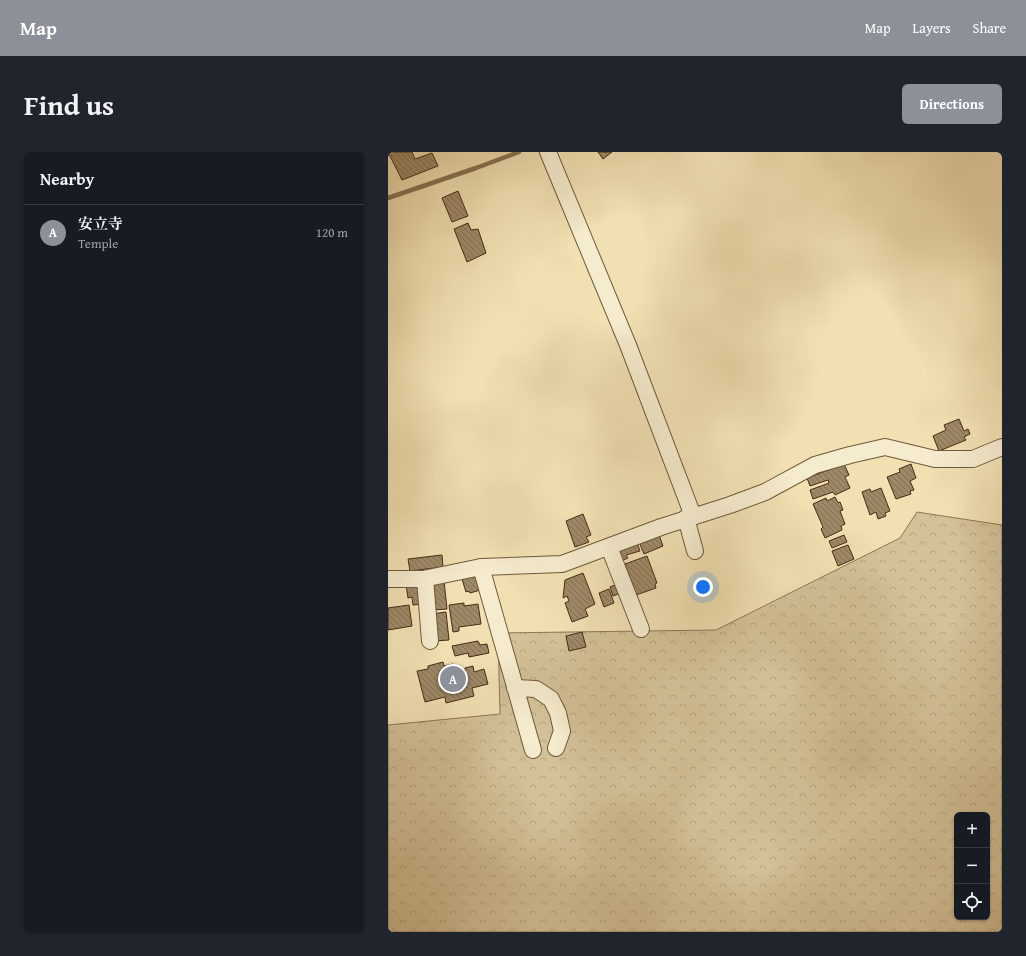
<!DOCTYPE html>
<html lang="en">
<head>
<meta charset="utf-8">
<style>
  :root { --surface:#171b24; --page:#20242c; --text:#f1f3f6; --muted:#9ea1a6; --line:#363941; --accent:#8c9099 }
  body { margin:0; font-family:"Gentium Book Plus","Noto Serif JP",serif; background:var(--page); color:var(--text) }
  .controls { position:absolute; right:12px; bottom:12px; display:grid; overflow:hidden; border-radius:6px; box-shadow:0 1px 3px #0004 }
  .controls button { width:36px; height:36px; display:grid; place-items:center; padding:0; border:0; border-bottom:1px solid var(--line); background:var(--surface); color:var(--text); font:20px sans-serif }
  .you { position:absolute; left:315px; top:435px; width:14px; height:14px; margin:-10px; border:3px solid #fff; border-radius:50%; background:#1a73e8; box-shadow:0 0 0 6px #1a73e833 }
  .badge { display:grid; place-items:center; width:26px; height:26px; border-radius:50%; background:var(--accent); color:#fff; font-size:13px; font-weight:700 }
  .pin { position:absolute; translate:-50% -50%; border:2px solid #fff; box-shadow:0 1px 4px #0006 }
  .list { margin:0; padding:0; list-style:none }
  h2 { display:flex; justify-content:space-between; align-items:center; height:52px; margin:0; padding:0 16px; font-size:17px }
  h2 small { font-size:13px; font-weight:400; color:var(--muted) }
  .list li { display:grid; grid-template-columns:26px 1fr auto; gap:12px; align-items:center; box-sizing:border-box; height:56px; padding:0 16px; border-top:1px solid var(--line) }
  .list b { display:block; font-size:15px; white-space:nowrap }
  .list p { margin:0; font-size:13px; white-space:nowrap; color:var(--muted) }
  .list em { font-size:13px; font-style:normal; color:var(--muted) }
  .icon { flex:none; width:22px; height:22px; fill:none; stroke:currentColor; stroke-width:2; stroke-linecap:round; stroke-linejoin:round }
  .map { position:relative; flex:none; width:614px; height:780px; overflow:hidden; border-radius:6px }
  header { display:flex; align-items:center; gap:24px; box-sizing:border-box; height:56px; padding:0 20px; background:var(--accent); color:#fff }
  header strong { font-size:19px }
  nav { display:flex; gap:22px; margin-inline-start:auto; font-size:14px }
  .intro { display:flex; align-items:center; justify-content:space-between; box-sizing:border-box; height:96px; padding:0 24px }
  h1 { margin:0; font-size:28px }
  .button { padding:10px 18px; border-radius:6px; background:var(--accent); color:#fff; font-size:14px; font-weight:700 }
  main { display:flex; gap:24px; padding:0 24px }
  aside { flex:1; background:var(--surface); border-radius:6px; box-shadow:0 1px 3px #0004 }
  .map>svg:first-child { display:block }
</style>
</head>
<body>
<header>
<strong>Map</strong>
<nav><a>Map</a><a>Layers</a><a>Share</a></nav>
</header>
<div class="intro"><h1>Find us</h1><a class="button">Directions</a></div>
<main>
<aside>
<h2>Nearby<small></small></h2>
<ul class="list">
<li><span class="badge">A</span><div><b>安立寺</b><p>Temple</p></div><em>120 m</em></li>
</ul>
</aside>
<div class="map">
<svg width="614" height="780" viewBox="0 0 614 780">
  <defs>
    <pattern id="forest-crowns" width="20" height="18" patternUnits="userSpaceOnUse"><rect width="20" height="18" fill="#d3c197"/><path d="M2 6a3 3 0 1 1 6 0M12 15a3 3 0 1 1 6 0" fill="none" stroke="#b6a681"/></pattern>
    <pattern id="building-back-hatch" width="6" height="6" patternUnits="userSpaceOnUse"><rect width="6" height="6" fill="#9e8967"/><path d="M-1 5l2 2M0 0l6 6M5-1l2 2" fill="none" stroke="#837054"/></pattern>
  </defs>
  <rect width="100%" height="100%" fill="#f0e0b2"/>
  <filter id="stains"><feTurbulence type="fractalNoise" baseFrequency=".005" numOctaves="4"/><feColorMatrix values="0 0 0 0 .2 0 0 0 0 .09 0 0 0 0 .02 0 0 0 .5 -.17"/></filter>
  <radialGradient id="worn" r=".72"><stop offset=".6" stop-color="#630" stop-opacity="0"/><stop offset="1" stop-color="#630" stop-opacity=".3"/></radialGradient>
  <path fill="url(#forest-crowns)" stroke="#8c7656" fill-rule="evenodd" d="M 529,360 L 614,373 L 614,780 L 0,780 L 0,573 L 112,562 L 110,481 L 328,478 L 512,386 ZM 569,663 L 599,663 L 599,765 L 569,765 Z"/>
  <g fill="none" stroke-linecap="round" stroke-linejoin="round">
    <path stroke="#897253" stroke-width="4.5" d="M 0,46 L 88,16 L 131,0"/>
  </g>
  <g fill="url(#building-back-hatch)" stroke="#462b15">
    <path d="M 0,0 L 24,0 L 27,7 L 44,1 L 50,14 L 14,28 Z"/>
    <path d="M 210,0 L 224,0 L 215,7 Z"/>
    <path d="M 70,39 L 80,64 L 64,70 L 54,46 Z"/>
    <path d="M 80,71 L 83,78 L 90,77 L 98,101 L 79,110 L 66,77 Z"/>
    <path d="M 571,267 L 576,279 L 580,277 L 582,282 L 576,285 L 578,288 L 551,299 L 545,284 L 558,278 L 556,273 Z"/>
    <path d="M 456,312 L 461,323 L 457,325 L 462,336 L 447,343 L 445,340 L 425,347 L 422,338 L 441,331 L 440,328 L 422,334 L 419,326 Z"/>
    <path d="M 523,312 L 528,326 L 522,329 L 526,338 L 522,339 L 523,342 L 508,347 L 499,325 L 512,320 L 511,317 Z"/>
    <path d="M 493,336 L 502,359 L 497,361 L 498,364 L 490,367 L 488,360 L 482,363 L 474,340 L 482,337 L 483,340 Z"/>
    <path d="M 447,345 L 450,351 L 452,350 L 455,358 L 452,359 L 457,372 L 453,374 L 454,378 L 437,386 L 433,377 L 435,375 L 425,352 L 438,346 L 439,349 Z"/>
    <path d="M 195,362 L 203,383 L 198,385 L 201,390 L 187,395 L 178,369 Z"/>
    <path d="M 271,383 L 275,394 L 256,402 L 251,390 Z"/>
    <path d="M 456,383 L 459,390 L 444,396 L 441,389 Z"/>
    <path d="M 249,391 L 252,399 L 238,403 L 240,406 L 231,410 L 227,399 Z"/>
    <path d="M 460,393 L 466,407 L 450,414 L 444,399 Z"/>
    <path d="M 54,403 L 55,415 L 22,419 L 20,407 Z"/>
    <path d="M 259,404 L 269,431 L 267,432 L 268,436 L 248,443 L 237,412 Z"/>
    <path d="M 91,421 L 96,437 L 82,441 L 81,439 L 78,440 L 74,427 Z"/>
    <path d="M 195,421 L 207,452 L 197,457 L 200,464 L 184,470 L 177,451 L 181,449 L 179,444 L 175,446 L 177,428 Z"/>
    <path d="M 56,429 L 59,457 L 45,458 L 42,431 Z"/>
    <path d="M 31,431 L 34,452 L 25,453 L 24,445 L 20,446 L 18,433 Z"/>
    <path d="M 229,432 L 233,441 L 225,444 L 222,435 Z"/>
    <path d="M 221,437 L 226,451 L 216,455 L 211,441 Z"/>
    <path d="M 76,451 L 76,454 L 90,452 L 93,472 L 71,475 L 71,479 L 65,480 L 61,453 Z"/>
    <path d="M 21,453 L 24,474 L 0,478 L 0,456 Z"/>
    <path d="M 58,460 L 61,488 L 47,489 L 44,462 Z"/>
    <path d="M 194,480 L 198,495 L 181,499 L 178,484 Z"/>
    <path d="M 90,489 L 92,493 L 99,492 L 101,501 L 81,505 L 80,501 L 67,504 L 64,494 Z"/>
    <path d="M 55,510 L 56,514 L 65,512 L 67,521 L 77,519 L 77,516 L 85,514 L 86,520 L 96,517 L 100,532 L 84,536 L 86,544 L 58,551 L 57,545 L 37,550 L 29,519 L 40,517 L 40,514 Z"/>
  </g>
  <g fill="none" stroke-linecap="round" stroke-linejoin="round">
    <defs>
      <g id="minor">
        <path d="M 160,0 L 240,193 L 305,364"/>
        <path d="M 298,366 L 307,399"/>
        <path d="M 221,395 L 253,477"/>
        <path d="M 93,415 L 145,598"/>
        <path d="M 0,427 L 35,427 L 93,415 L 174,412 L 273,375 L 342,353 L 377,340 L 427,313 L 462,303 L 497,295 L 547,307 L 585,307 L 614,295"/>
        <path d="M 37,427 L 42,489"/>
        <path d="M 127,536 L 148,537 L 163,547 L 170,561 L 174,579 L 168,596"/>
      </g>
    </defs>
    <use href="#minor" stroke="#70583c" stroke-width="18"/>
    <use href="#minor" stroke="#f5ebcd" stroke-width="16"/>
  </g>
  <rect width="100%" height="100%" filter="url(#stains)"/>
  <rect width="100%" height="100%" fill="url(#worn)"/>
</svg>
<div class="controls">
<button>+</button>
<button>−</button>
<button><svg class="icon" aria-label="locate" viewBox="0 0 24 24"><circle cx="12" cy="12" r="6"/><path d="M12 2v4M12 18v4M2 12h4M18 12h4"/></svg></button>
</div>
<div class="you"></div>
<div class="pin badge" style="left:65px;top:527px">A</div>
</div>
</main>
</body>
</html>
